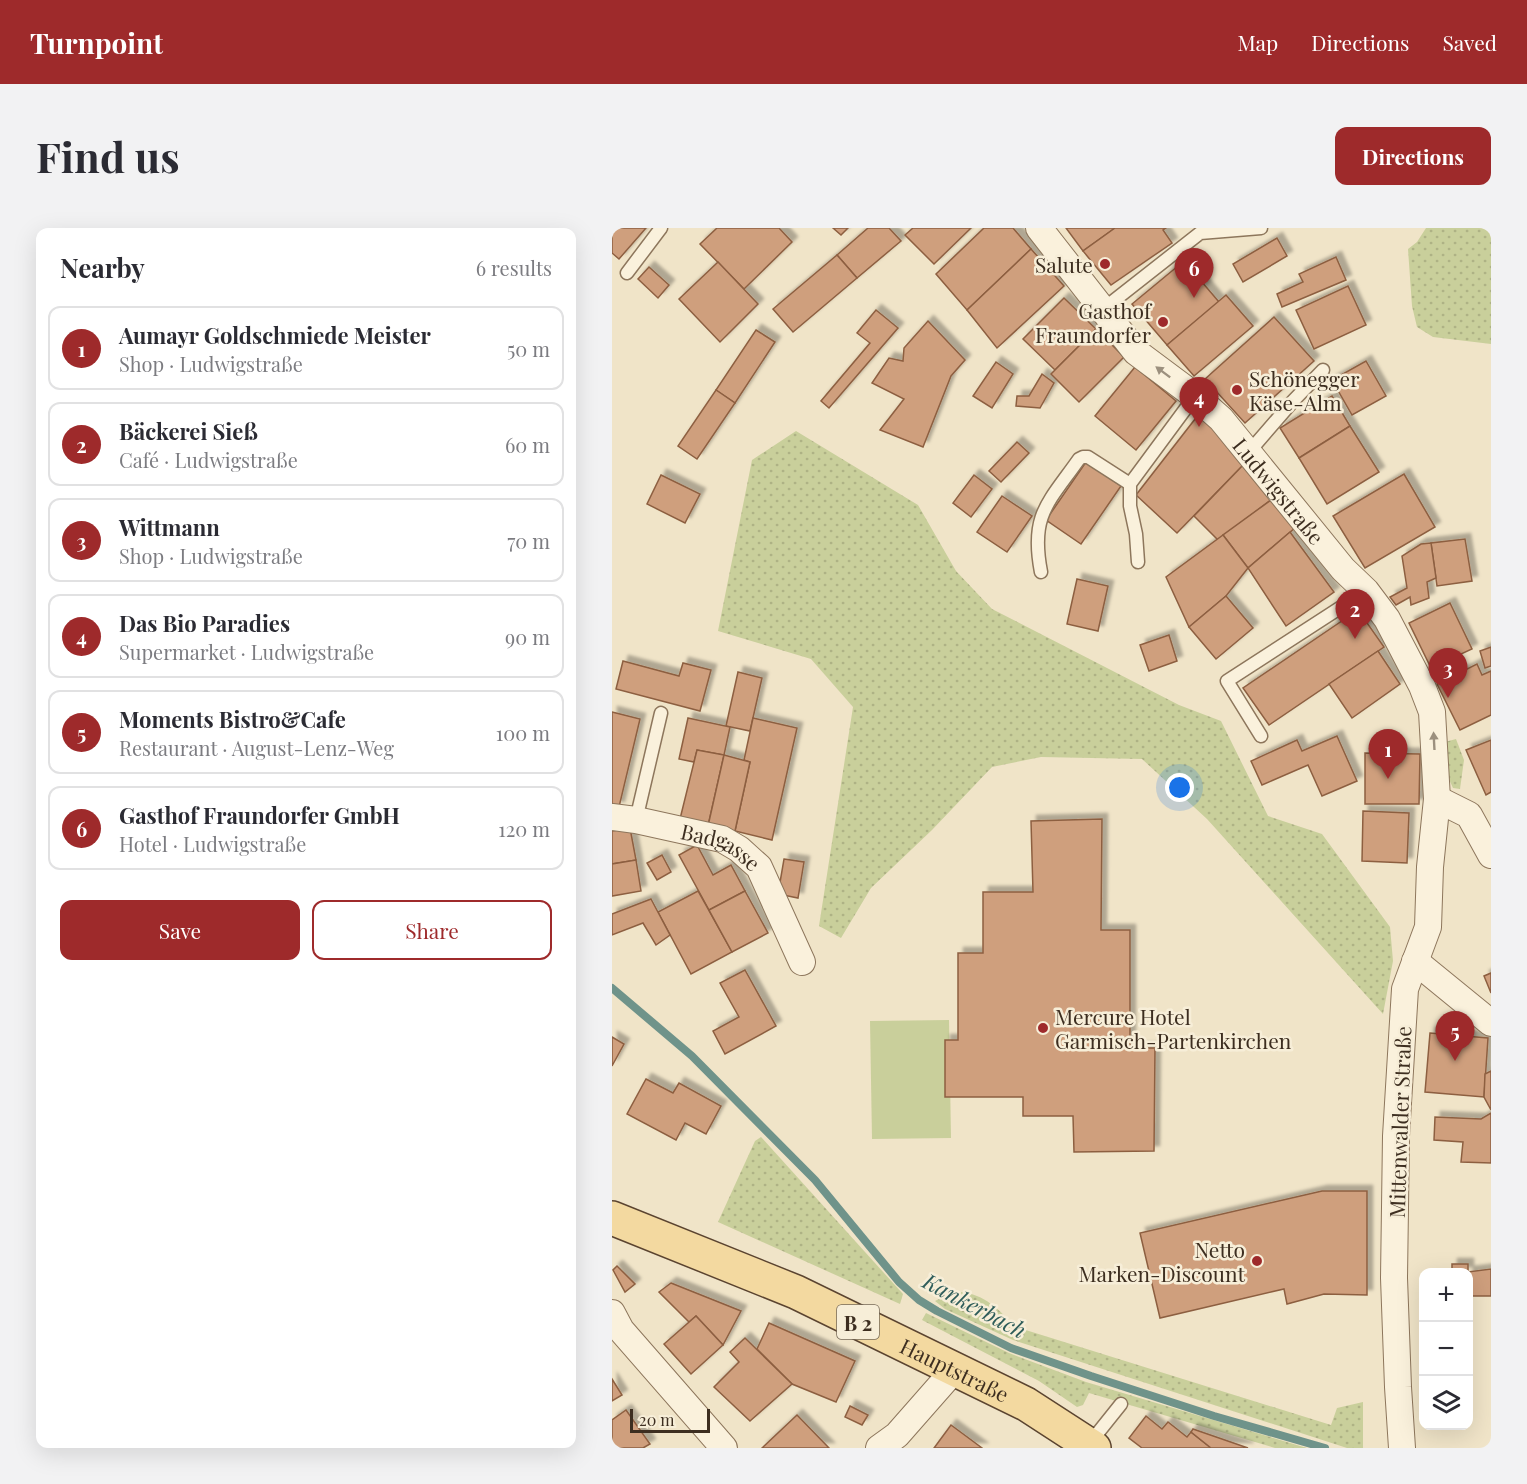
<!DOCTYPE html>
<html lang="en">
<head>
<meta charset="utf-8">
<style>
  :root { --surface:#fff; --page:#f2f2f3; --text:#2b2b33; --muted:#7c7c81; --line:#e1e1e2; --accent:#9e2a2b }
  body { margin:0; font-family:"Playfair Display",serif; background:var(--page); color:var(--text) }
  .controls { position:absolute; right:18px; bottom:18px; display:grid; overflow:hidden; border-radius:12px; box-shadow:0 6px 24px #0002 }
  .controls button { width:54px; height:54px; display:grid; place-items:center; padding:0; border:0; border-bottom:2px solid var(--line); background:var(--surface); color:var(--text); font:30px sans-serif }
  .scale { position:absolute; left:18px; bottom:15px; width:80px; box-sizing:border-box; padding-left:6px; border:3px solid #3d2e20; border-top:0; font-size:16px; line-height:21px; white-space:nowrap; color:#3d2e20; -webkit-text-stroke:4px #f7eed8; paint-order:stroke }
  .you { position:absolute; left:568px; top:560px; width:21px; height:21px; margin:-15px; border:4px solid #fff; border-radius:50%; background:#1a73e8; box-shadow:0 0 0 9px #1a73e833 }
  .badge { display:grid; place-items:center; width:39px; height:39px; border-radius:50%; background:var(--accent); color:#fff; font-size:20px; font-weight:700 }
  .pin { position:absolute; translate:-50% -50px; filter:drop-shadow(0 2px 3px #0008) }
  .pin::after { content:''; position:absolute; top:32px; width:21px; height:18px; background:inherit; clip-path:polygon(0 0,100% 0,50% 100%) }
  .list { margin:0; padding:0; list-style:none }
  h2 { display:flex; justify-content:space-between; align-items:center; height:78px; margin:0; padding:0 24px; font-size:26px }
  h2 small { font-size:20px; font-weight:400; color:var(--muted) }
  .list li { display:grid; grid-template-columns:39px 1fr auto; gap:18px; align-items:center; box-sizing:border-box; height:84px; margin:0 12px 12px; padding:0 12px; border:2px solid var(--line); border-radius:12px }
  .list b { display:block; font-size:22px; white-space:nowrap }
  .list p { margin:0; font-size:20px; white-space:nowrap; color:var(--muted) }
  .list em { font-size:20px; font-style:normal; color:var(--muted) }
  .actions { display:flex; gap:12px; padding:18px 24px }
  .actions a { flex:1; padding:14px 0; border:2px solid var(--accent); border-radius:12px; text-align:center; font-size:21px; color:var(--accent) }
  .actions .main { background:var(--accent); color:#fff }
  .icon { flex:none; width:33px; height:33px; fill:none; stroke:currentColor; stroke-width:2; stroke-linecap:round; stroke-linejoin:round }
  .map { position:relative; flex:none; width:879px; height:1220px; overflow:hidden; border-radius:12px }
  header { display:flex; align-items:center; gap:36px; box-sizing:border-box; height:84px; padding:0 30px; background:var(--accent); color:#fff }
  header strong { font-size:28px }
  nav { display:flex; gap:33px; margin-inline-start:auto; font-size:21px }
  .intro { display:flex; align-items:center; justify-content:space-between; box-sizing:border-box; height:144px; padding:0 36px }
  h1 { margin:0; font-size:42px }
  .button { padding:15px 27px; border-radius:12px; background:var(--accent); color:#fff; font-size:21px; font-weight:700 }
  main { display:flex; gap:36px; padding:0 36px }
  aside { flex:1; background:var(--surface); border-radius:12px; box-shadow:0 6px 24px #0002 }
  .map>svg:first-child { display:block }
</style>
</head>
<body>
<header>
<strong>Turnpoint</strong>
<nav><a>Map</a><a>Directions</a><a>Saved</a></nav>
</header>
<div class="intro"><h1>Find us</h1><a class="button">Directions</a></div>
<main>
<aside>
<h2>Nearby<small>6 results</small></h2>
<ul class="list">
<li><span class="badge">1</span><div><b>Aumayr Goldschmiede Meister</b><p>Shop · Ludwigstraße</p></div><em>50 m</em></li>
<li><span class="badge">2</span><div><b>Bäckerei Sieß</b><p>Café · Ludwigstraße</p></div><em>60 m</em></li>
<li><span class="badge">3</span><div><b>Wittmann</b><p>Shop · Ludwigstraße</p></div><em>70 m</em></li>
<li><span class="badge">4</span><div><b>Das Bio Paradies</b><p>Supermarket · Ludwigstraße</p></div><em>90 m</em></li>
<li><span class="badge">5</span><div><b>Moments Bistro&amp;Cafe</b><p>Restaurant · August-Lenz-Weg</p></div><em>100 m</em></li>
<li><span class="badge">6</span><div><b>Gasthof Fraundorfer GmbH</b><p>Hotel · Ludwigstraße</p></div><em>120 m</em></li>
</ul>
<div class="actions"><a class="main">Save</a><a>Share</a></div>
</aside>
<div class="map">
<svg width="879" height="1220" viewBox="0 0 879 1220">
  <defs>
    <pattern id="grass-dots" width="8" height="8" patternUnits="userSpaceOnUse" patternTransform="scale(1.5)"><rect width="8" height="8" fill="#c9cf9b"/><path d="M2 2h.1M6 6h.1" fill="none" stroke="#aeb285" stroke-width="1.8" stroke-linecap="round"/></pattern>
    <filter id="shadow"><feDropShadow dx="5.5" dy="-5.5" stdDeviation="1.5" flood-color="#0004"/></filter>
  </defs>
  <rect width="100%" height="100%" fill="#f0e4c8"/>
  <g fill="url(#grass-dots)">
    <path d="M 814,0 L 879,0 L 879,116 L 821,109 L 805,99 L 800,78 L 796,21 L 805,14 Z"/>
    <path d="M 184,203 L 306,277 L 344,343 L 380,381 L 567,477 L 609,493 L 656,588 L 710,606 L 778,699 L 781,733 L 771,786 L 595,591 L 530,531 L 429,529 L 380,539 L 320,602 L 259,660 L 229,710 L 207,698 L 241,479 L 199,431 L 106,403 L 140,232 Z"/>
    <path d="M 844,511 L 852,532 L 848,561 L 841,560 C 834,547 832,529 833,514 Z"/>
    <path d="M 149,909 L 291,1066 L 288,1076 L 106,994 L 143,913 Z"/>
    <path d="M 348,1064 C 373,1066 387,1082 404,1099 L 719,1197 L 725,1180 L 751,1174 L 751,1220 L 735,1220 L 401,1112 L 333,1081 L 323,1073 L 339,1065 Z"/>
    <path d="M 314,1085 L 397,1125 L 474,1154 L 695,1220 L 663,1220 L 477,1165 L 471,1177 L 465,1179 L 427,1153 L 310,1092 Z"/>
  </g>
  <path fill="#c9cf9b" d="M 337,792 L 339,910 L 260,911 L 258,793 Z"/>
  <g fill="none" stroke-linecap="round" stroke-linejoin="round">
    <path stroke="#6f938a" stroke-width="8" d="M 0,760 L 80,828 L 203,952 L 287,1054 L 307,1072 L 325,1083 L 399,1120 L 479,1148 L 602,1188 L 713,1220"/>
  </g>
  <g fill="#cf9f7d" stroke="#8d5f41" stroke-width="1.5" filter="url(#shadow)">
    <path d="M 0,0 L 34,0 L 7,31 L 0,25 Z"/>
    <path d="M 105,0 L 167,0 L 180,14 L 132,61 L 88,16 Z"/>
    <path d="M 221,0 L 236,0 L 229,7 Z"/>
    <path d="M 256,0 L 277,0 L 289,13 L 245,50 L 225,27 Z"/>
    <path d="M 301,0 L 359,0 L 322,36 L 293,7 Z"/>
    <path d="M 372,0 L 401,0 L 419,21 L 355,82 L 324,46 Z"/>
    <path d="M 454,0 L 503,0 L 471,23 Z"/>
    <path d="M 503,0 L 554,0 L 551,2 L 560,15 L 499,57 L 471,23 Z"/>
    <path d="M 665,10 L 675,28 L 631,54 L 621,36 Z"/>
    <path d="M 419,21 L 452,58 L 385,120 L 355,82 Z"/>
    <path d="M 225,27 L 245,50 L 181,104 L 161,81 Z"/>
    <path d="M 724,29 L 734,52 L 670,79 L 665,66 L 691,54 L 687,46 Z"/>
    <path d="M 572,33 L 607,74 L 555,117 L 520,76 Z"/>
    <path d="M 106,34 L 146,76 L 108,114 L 67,71 Z"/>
    <path d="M 37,39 L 57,57 L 46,70 L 26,51 Z"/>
    <path d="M 736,58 L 754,97 L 702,121 L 684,82 Z"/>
    <path d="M 614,67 L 641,98 L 582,148 L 555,117 Z"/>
    <path d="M 452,70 L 484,101 L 443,142 L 411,111 Z"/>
    <path d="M 264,82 L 286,100 L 217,180 L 209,173 L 258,115 L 245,105 Z"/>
    <path d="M 662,89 L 702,133 L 633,195 L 593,151 Z"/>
    <path d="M 316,93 L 353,132 L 339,148 L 311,219 L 268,202 L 292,171 L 260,155 L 277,130 L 291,133 L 292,120 Z"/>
    <path d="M 484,101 L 512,129 L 467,174 L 439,146 Z"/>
    <path d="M 144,102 L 163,114 L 123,175 L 104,162 Z"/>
    <path d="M 754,133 L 774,168 L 740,187 L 720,152 Z"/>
    <path d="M 384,134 L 401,146 L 380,180 L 361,168 Z"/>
    <path d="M 523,139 L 564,173 L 524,222 L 483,188 Z"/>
    <path d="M 430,146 L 442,155 L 428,180 L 404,178 L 405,168 L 417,168 Z"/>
    <path d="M 104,162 L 123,175 L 85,231 L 66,218 Z"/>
    <path d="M 720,168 L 738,198 L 687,230 L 668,200 Z"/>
    <path d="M 587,186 L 634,234 L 565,305 L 524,267 Z"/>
    <path d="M 738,198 L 767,244 L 715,276 L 687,230 Z"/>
    <path d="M 405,214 L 417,225 L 389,254 L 377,243 Z"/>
    <path d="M 474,234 L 509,258 L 469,316 L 434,292 Z"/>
    <path d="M 634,234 L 663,269 L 606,312 L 582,288 Z"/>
    <path d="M 792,246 L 823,299 L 753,340 L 721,288 Z"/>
    <path d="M 49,247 L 88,266 L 73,295 L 35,276 Z"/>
    <path d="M 362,247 L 380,261 L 359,289 L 341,275 Z"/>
    <path d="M 390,268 L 420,288 L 395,324 L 365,304 Z"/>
    <path d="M 663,269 L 684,299 L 636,340 L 611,307 Z"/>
    <path d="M 678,304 L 722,364 L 674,398 L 636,340 Z"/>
    <path d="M 611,307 L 636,340 L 614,368 L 577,399 L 554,349 Z"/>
    <path d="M 853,311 L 860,353 L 825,358 L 819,315 Z"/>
    <path d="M 819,315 L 824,350 L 815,354 L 817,370 L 799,377 L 798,369 L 784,377 L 778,369 L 795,360 L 790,328 L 809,316 Z"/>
    <path d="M 465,351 L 496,358 L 486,403 L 455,396 Z"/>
    <path d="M 614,368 L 641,400 L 604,431 L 577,399 Z"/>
    <path d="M 838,375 L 860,421 L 819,440 L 797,395 Z"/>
    <path d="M 746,382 L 772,419 L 657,497 L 631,460 Z"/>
    <path d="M 557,407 L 565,433 L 537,443 L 528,417 Z"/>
    <path d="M 879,419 L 879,438 L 873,440 L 868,423 Z"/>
    <path d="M 766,423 L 788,456 L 740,490 L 717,456 Z"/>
    <path d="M 11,433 L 67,448 L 71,435 L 99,442 L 88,483 L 4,461 Z"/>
    <path d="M 865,436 L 870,447 L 879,443 L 879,487 L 848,502 L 825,456 Z"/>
    <path d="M 126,444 L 150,450 L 138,503 L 114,498 Z"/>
    <path d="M 0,484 L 28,491 L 7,579 L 0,578 Z"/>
    <path d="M 76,490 L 118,499 L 112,527 L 85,522 L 82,534 L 67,531 Z"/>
    <path d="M 141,490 L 185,500 L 160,612 L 123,603 L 138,534 L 132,532 Z"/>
    <path d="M 725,508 L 745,553 L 710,568 L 696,537 L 650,557 L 639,533 L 685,512 L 690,523 Z"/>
    <path d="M 879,512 L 879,564 L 874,567 L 854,522 Z"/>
    <path d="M 85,522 L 112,527 L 96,598 L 68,591 Z"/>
    <path d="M 753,525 L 808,526 L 807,576 L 753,576 Z"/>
    <path d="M 112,527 L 138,534 L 123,603 L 96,598 Z"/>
    <path d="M 751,583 L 797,585 L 795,635 L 750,633 Z"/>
    <path d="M 490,591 L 489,702 L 518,702 L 518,820 L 543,820 L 542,923 L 462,924 L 461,888 L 411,888 L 411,869 L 333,869 L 333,812 L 346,812 L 346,725 L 371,725 L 371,664 L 421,664 L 419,593 Z"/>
    <path d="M 18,600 L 24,632 L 0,636 L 0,603 Z"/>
    <path d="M 85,617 L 101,647 L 119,637 L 133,663 L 97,682 L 67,627 Z"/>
    <path d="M 50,627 L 59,644 L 45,652 L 35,635 Z"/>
    <path d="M 172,631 L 192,634 L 186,670 L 166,666 Z"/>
    <path d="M 24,632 L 29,663 L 0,668 L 0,636 Z"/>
    <path d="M 86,663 L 120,724 L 79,746 L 46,684 Z"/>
    <path d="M 133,663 L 156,705 L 120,724 L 97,682 Z"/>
    <path d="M 39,671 L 58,707 L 44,717 L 31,695 L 0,707 L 0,686 Z"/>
    <path d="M 133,742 L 164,798 L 113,826 L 101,803 L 127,789 L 108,755 Z"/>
    <path d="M 879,745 L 879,765 L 872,748 Z"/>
    <path d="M 818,805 L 876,810 L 872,869 L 813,864 Z"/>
    <path d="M 0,809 L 12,816 L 0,838 Z"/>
    <path d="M 879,843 L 879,882 L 872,869 L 873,846 Z"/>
    <path d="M 34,851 L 61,865 L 67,855 L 109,878 L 94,906 L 73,895 L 64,912 L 15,886 Z"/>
    <path d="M 879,885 L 879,935 L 849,934 L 851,914 L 822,912 L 823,889 L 869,891 Z"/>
    <path d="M 710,963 L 755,963 L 755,1067 L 712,1066 L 675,1076 L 672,1061 L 548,1090 L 528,1005 Z"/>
    <path d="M 840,1036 L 856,1036 L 856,1044 L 879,1041 L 879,1068 L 856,1068 L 856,1044 L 840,1044 Z"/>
    <path d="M 5,1038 L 23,1056 L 13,1064 L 1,1042 Z"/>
    <path d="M 59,1055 L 129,1083 L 111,1117 L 84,1088 L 77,1094 L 47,1064 Z"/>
    <path d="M 84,1088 L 111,1117 L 79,1146 L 52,1116 Z"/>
    <path d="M 157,1095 L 243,1133 L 224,1174 L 180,1156 L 145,1121 Z"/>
    <path d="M 133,1110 L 180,1156 L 138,1193 L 102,1159 L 127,1134 L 118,1124 Z"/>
    <path d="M 0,1151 L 10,1167 L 0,1173 Z"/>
    <path d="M 238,1178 L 256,1187 L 250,1197 L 233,1189 Z"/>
    <path d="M 14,1182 L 38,1216 L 31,1220 L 0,1220 L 0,1192 Z"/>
    <path d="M 185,1187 L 217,1220 L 150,1220 Z"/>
    <path d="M 534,1188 L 550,1201 L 556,1194 L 575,1209 L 579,1204 L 599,1220 L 530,1220 L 517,1210 Z"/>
    <path d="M 339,1197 L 370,1220 L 322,1220 Z"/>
    <path d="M 581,1201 L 636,1220 L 599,1220 L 579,1204 Z"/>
  </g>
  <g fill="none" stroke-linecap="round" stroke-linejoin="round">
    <defs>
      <g id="lane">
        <path d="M 15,45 L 49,0"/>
        <path d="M 490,82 L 588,5 L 649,0"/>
        <path d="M 636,225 L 681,173 L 711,142"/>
        <path d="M 526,334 L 524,306 L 518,278 L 518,256 L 583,168"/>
        <path d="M 429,344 C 418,287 436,275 467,231 L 471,229 L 476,229 L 518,256"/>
        <path d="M 649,508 L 615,453 L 754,363"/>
        <path d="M 24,592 L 49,485"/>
        <path d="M 477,1216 L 509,1176"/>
      </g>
      <g id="street">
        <path id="s1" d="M 427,0 L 524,124 L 583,168 L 609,191 L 731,341 L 754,363 L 775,391 L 810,458 L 820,484 L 825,571 L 818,639 L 816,699 L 793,761 L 784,908 L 782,1050 L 786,1159 L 790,1220"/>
        <path d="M 825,571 L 857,587 L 879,627"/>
        <path id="s2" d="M 0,589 L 24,592 L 110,611 L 127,621 L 147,639 L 190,734"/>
        <path d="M 803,733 L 879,795"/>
        <path d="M 0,1085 L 9,1102 L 112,1220"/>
        <path d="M 267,1220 L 285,1207 L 343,1141"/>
      </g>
      <g id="primary">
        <path id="s3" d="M 0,990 L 184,1064 L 414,1176 L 482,1220"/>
      </g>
    </defs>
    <use href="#lane" stroke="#8d765c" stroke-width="15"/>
    <use href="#street" stroke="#8d765c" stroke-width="28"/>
    <use href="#primary" stroke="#5b4430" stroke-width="36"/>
    <use href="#lane" stroke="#faf1dc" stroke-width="12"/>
    <use href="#street" stroke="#faf1dc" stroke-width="26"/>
    <use href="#primary" stroke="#f3d9a0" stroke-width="33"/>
  </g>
  <defs><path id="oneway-solid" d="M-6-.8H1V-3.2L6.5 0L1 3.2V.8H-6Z" transform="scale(1.5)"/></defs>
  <g fill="#9c907e">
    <use href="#oneway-solid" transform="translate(551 144) rotate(-143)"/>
    <use href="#oneway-solid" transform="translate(822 513) rotate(-93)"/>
  </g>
  <g fill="#9e2a2b" stroke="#f7eed8" stroke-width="2">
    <circle cx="493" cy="36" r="6"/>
    <circle cx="551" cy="94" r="6"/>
    <circle cx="625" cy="162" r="6"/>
    <circle cx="431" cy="800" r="6"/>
    <circle cx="645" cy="1033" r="6"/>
  </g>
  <g text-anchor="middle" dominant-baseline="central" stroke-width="5" stroke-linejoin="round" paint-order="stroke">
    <rect fill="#f7eed8" stroke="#756857" stroke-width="1.5" x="225" y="1077" width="42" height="34" rx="4.5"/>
    <g font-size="20" font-weight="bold" fill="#3d2e20">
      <text x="246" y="1094">B 2</text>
    </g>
    <g font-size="21" fill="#3d2e20" stroke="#f7eed8" text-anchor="end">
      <text x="481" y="36">Salute</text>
      <text x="539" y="82">Gasthof<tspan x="539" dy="24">Fraundorfer</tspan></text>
      <text x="637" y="150" text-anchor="start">Schönegger<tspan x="637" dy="24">Käse-Alm</tspan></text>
      <text x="443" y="788" text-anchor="start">Mercure Hotel<tspan x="443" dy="24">Garmisch-Partenkirchen</tspan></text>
      <text x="633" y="1021">Netto<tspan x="633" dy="24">Marken-Discount</tspan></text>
    </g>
    <g font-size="21" fill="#3d2e20" stroke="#f7eed8">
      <text stroke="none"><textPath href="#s1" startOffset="358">Ludwigstraße</textPath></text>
      <text stroke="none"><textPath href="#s2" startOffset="114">Badgasse</textPath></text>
      <text transform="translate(787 894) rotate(-88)">Mittenwalder Straße</text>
      <text stroke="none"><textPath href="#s3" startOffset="375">Hauptstraße</textPath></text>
    </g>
    <g font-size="22" font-style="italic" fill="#2f5d5a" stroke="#f7eed8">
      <text transform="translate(363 1077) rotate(28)">Kankerbach</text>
    </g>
  </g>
</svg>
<div class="controls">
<button>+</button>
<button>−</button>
<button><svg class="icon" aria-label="layers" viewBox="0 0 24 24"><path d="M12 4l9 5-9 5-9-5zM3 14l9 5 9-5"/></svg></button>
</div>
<div class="scale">20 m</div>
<div class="you"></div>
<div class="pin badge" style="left:776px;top:551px">1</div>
<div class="pin badge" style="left:743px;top:411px">2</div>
<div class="pin badge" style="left:836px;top:470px">3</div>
<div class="pin badge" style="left:587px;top:199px">4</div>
<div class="pin badge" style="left:843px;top:833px">5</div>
<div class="pin badge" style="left:582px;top:70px">6</div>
</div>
</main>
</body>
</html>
